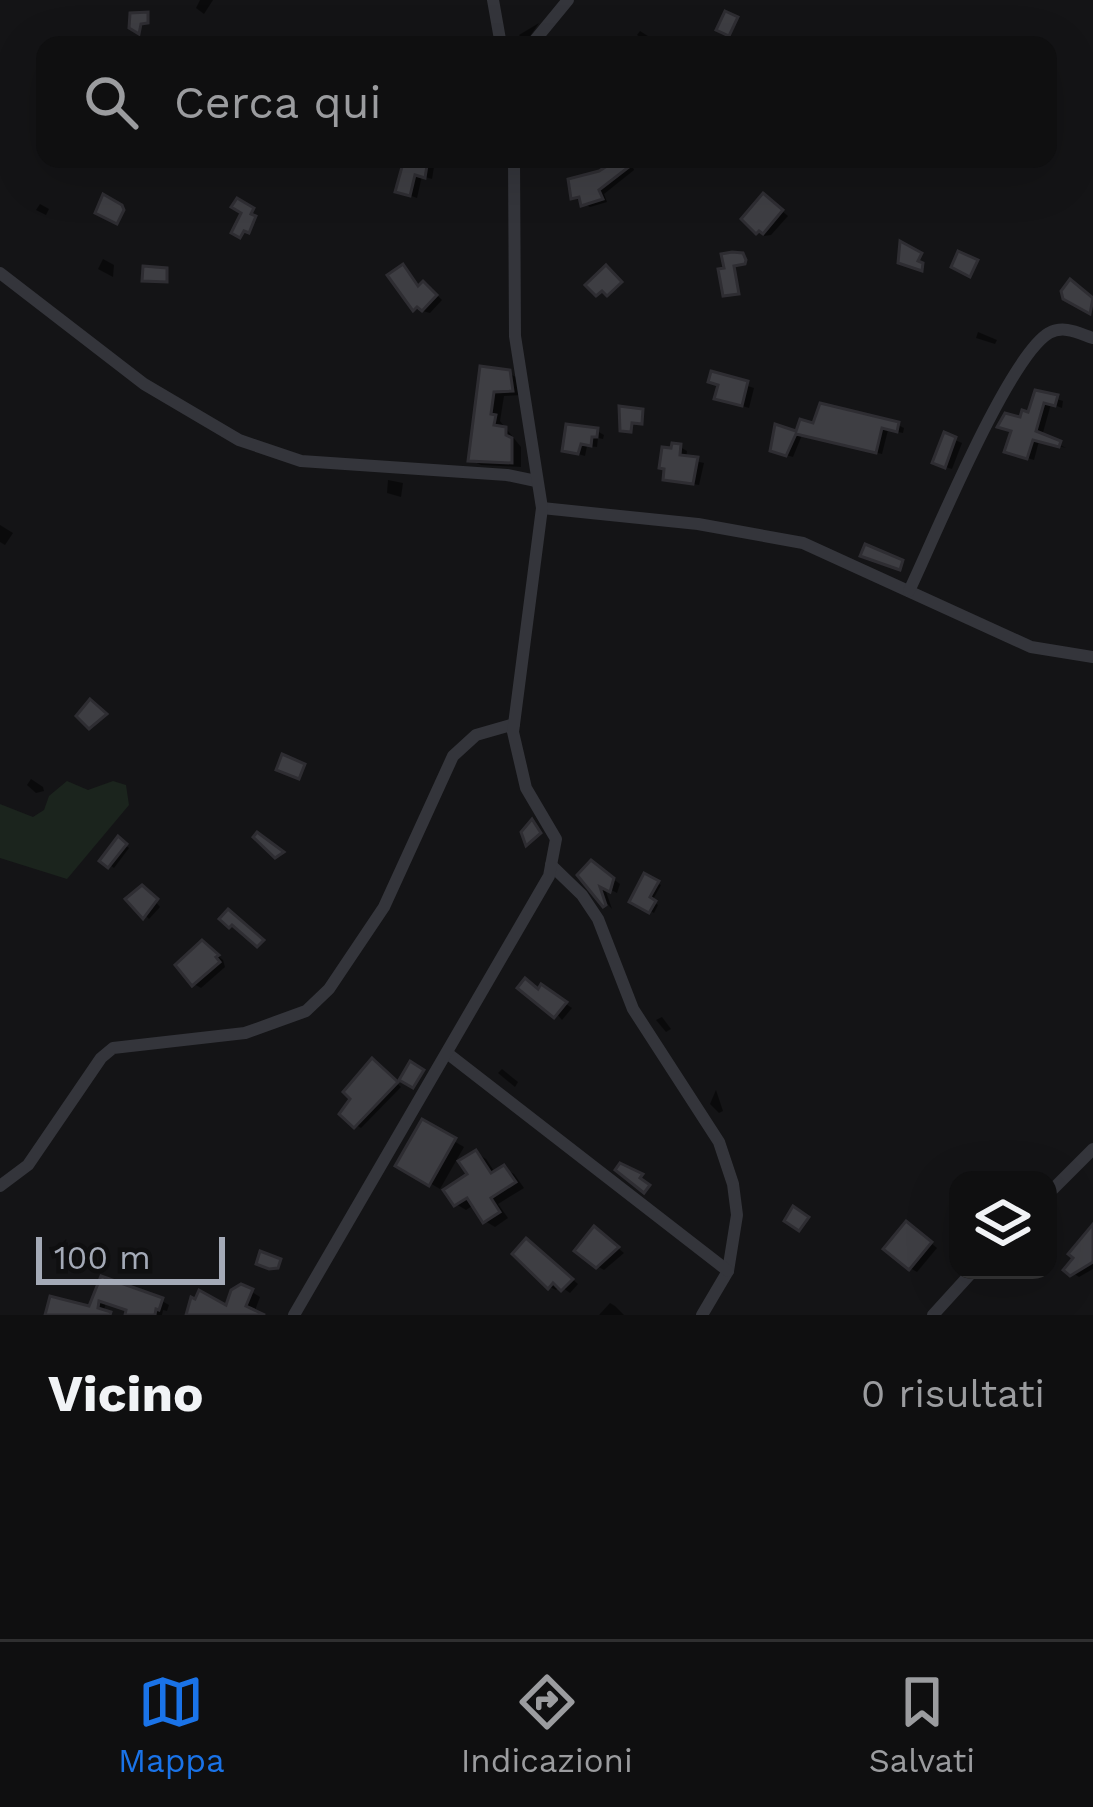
<!DOCTYPE html>
<html lang="it">
<head>
<meta charset="utf-8">
<style>
  :root { --surface:#0f0f10; --page:#181819; --text:#f1f3f6; --muted:#9b9c9f; --line:#2f2f30; --accent:#1a73e8 }
  body { margin:0; font-family:"Work Sans",sans-serif; background:var(--page); color:var(--text) }
  .controls { position:absolute; right:36px; bottom:36px; display:grid; overflow:hidden; border-radius:24px; box-shadow:0 12px 48px #0002 }
  .controls button { width:108px; height:108px; display:grid; place-items:center; padding:0; border:0; border-bottom:3px solid var(--line); background:var(--surface); color:var(--text); font:60px sans-serif }
  .scale { position:absolute; left:36px; bottom:30px; width:189px; box-sizing:border-box; padding-left:12px; border:6px solid #a4aab7; border-top:0; font-size:33px; line-height:42px; white-space:nowrap; color:#a4aab7; -webkit-text-stroke:9px #0f0f10; paint-order:stroke }
  .list { margin:0; padding:0; list-style:none }
  h2 { display:flex; justify-content:space-between; align-items:center; height:156px; margin:0; padding:0 48px; font-size:51px }
  h2 small { font-size:39px; font-weight:400; color:var(--muted) }
  .icon { flex:none; width:66px; height:66px; fill:none; stroke:currentColor; stroke-width:2; stroke-linecap:round; stroke-linejoin:round }
  .map { position:relative; flex:none; width:1093px; height:1315px; overflow:hidden }
  .search { position:absolute; background:var(--surface); box-shadow:0 12px 48px #0002; left:36px; right:36px; top:36px; height:132px; display:flex; align-items:center; gap:30px; box-sizing:border-box; padding:0 42px; border-radius:24px; color:var(--muted); font-size:45px }
  .sheet { height:324px; background:var(--surface) }
  nav { display:flex; justify-content:space-around; align-items:center; box-sizing:border-box; height:168px; border-top:3px solid var(--line); background:var(--surface); font-size:33px; color:var(--muted) }
  nav a { display:grid; justify-items:center; gap:6px }
  nav .on { color:var(--accent) }
  .map>svg:first-child { display:block }
</style>
</head>
<body>
<div class="map">
<svg width="1093" height="1315" viewBox="0 0 1093 1315">
  <rect width="100%" height="100%" fill="#141416"/>
  <path fill="#1b241d" d="M 67,781 L 88,790 L 113,781 L 126,785 L 129,805 L 67,879 L 0,858 L 0,804 L 33,817 L 44,810 L 49,796 Z"/>
  <g fill="#0007">
    <path d="M 200,0 L 213,0 L 204,14 L 196,8 Z"/>
    <path d="M 539,23 L 526,42 L 523,40 L 519,35 Z"/>
    <path d="M 640,31 L 651,38 L 648,43 L 637,35 Z"/>
    <path d="M 422,159 L 435,160 L 432,179 L 422,176 L 417,198 L 398,191 Z"/>
    <path d="M 616,159 L 629,159 L 634,170 L 604,194 L 607,202 L 590,207 L 574,197 L 618,162 Z"/>
    <path d="M 770,201 L 788,216 L 771,235 L 764,236 L 758,232 Z"/>
    <path d="M 40,204 L 49,209 L 46,215 L 36,210 Z"/>
    <path d="M 103,259 L 114,265 L 113,277 L 98,269 Z"/>
    <path d="M 403,268 L 421,287 L 424,284 L 430,288 L 442,300 L 430,313 L 415,309 Z"/>
    <path d="M 978,332 L 997,340 L 995,344 L 976,338 Z"/>
    <path d="M 483,370 L 509,373 L 519,379 L 522,395 L 504,396 L 500,421 L 521,447 L 521,467 L 481,465 L 471,460 Z"/>
    <path d="M 713,375 L 754,388 L 749,408 L 717,398 L 720,386 Z"/>
    <path d="M 1037,393 L 1063,401 L 1062,408 L 1051,404 L 1042,436 L 1066,448 L 1039,441 L 1034,460 L 1014,454 L 1014,431 L 1030,416 Z"/>
    <path d="M 802,423 L 898,425 L 904,428 L 903,433 L 888,430 L 882,454 L 802,435 L 793,457 L 779,453 L 777,428 L 798,435 Z"/>
    <path d="M 597,431 L 604,435 L 603,439 L 598,438 L 597,447 L 587,446 L 585,456 L 565,450 Z"/>
    <path d="M 946,436 L 962,443 L 952,469 L 942,466 Z"/>
    <path d="M 680,447 L 687,451 L 686,459 L 704,463 L 699,485 L 666,479 Z"/>
    <path d="M 388,480 L 403,483 L 401,497 L 387,493 Z"/>
    <path d="M 0,525 L 13,533 L 5,545 L 0,542 Z"/>
    <path d="M 31,779 L 43,787 L 44,791 L 36,793 L 27,785 Z"/>
    <path d="M 118,840 L 129,848 L 114,868 L 103,860 Z"/>
    <path d="M 598,868 L 620,884 L 617,893 L 604,886 L 612,909 L 581,875 Z"/>
    <path d="M 645,877 L 661,885 L 652,901 L 658,905 L 654,913 L 633,901 Z"/>
    <path d="M 146,891 L 160,907 L 149,919 L 129,899 Z"/>
    <path d="M 209,948 L 223,960 L 225,967 L 201,988 L 194,984 Z"/>
    <path d="M 542,988 L 572,1008 L 562,1020 L 539,992 Z"/>
    <path d="M 662,1017 L 671,1029 L 666,1032 L 656,1020 Z"/>
    <path d="M 378,1065 L 401,1087 L 361,1128 L 356,1125 Z"/>
    <path d="M 502,1069 L 518,1082 L 515,1087 L 498,1073 Z"/>
    <path d="M 716,1090 L 723,1111 L 719,1113 L 710,1104 Z"/>
    <path d="M 423,1123 L 464,1147 L 440,1189 L 399,1165 Z"/>
    <path d="M 476,1153 L 486,1159 L 496,1174 L 504,1169 L 514,1174 L 524,1188 L 498,1204 L 508,1218 L 495,1227 L 485,1221 L 475,1204 L 466,1210 L 456,1204 L 471,1175 Z"/>
    <path d="M 914,1229 L 937,1248 L 917,1272 L 910,1268 Z"/>
    <path d="M 601,1234 L 624,1253 L 604,1270 L 597,1266 Z"/>
    <path d="M 1093,1234 L 1093,1269 L 1079,1277 L 1067,1269 Z"/>
    <path d="M 533,1245 L 578,1284 L 570,1293 L 560,1286 L 556,1290 L 550,1287 Z"/>
    <path d="M 102,1280 L 162,1301 L 169,1305 L 167,1311 L 163,1310 L 162,1315 L 128,1315 L 129,1310 L 106,1302 L 103,1315 L 48,1315 L 90,1309 Z"/>
    <path d="M 252,1292 L 260,1297 L 254,1313 L 259,1315 L 190,1315 L 227,1309 Z"/>
    <path d="M 610,1303 L 615,1306 L 624,1315 L 599,1315 Z"/>
  </g>
  <g fill="#3e3e43" stroke="#2e2d32" stroke-width="3">
    <path d="M 725,11 L 738,17 L 729,36 L 716,30 Z"/>
    <path d="M 148,12 L 148,23 L 141,24 L 139,34 L 129,28 L 130,13 Z"/>
    <path d="M 411,159 L 428,159 L 425,178 L 415,175 L 410,196 L 395,192 L 403,163 L 407,164 Z"/>
    <path d="M 618,159 L 626,159 L 630,166 L 599,190 L 603,199 L 581,206 L 579,197 L 571,199 L 568,179 L 599,171 Z"/>
    <path d="M 763,193 L 783,210 L 763,234 L 759,231 L 756,234 L 741,219 Z"/>
    <path d="M 103,194 L 122,205 L 124,210 L 117,224 L 95,213 Z"/>
    <path d="M 237,198 L 254,208 L 251,214 L 256,216 L 249,233 L 244,231 L 240,238 L 231,233 L 241,213 L 231,207 Z"/>
    <path d="M 900,241 L 922,253 L 918,261 L 923,263 L 922,271 L 898,263 Z"/>
    <path d="M 958,251 L 978,260 L 970,277 L 951,267 Z"/>
    <path d="M 732,252 L 743,253 L 746,260 L 745,264 L 734,266 L 739,294 L 723,296 L 718,269 L 724,268 L 721,254 Z"/>
    <path d="M 403,264 L 418,286 L 423,281 L 437,295 L 422,311 L 417,307 L 413,311 L 387,275 Z"/>
    <path d="M 606,265 L 622,282 L 607,296 L 602,291 L 596,296 L 585,285 Z"/>
    <path d="M 143,266 L 167,268 L 167,282 L 142,281 Z"/>
    <path d="M 1070,279 L 1093,298 L 1090,314 L 1063,299 L 1061,291 Z"/>
    <path d="M 480,366 L 510,370 L 513,391 L 494,392 L 491,414 L 496,415 L 494,425 L 506,427 L 506,435 L 512,438 L 512,463 L 468,461 Z"/>
    <path d="M 711,371 L 748,381 L 742,406 L 714,399 L 718,385 L 708,382 Z"/>
    <path d="M 1035,390 L 1058,395 L 1055,406 L 1044,403 L 1036,431 L 1061,441 L 1059,447 L 1033,440 L 1027,459 L 1004,452 L 1011,431 L 997,427 L 1005,413 L 1020,417 L 1022,410 L 1028,412 Z"/>
    <path d="M 820,403 L 899,422 L 897,432 L 882,428 L 876,453 L 796,434 L 786,456 L 770,451 L 775,424 L 796,431 L 800,419 L 813,423 Z"/>
    <path d="M 619,406 L 643,409 L 642,424 L 632,423 L 631,432 L 620,431 Z"/>
    <path d="M 566,424 L 598,428 L 597,437 L 592,437 L 591,446 L 581,444 L 578,454 L 562,451 Z"/>
    <path d="M 944,432 L 956,437 L 945,468 L 932,463 Z"/>
    <path d="M 672,443 L 681,444 L 680,455 L 698,457 L 693,484 L 663,480 L 664,469 L 659,468 L 662,447 L 671,448 Z"/>
    <path d="M 865,544 L 903,560 L 900,570 L 860,556 Z"/>
    <path d="M 90,699 L 107,714 L 89,729 L 76,716 Z"/>
    <path d="M 282,754 L 305,764 L 299,779 L 276,770 Z"/>
    <path d="M 532,819 L 541,833 L 526,846 L 521,832 Z"/>
    <path d="M 257,832 L 284,852 L 275,858 L 253,837 Z"/>
    <path d="M 118,836 L 127,844 L 108,868 L 99,861 Z"/>
    <path d="M 591,860 L 614,878 L 610,892 L 600,887 L 606,905 L 603,907 L 577,875 Z"/>
    <path d="M 644,873 L 659,881 L 650,897 L 656,901 L 649,913 L 629,902 Z"/>
    <path d="M 142,885 L 158,899 L 143,919 L 125,899 Z"/>
    <path d="M 228,909 L 264,940 L 257,947 L 232,925 L 229,928 L 219,919 Z"/>
    <path d="M 202,940 L 219,955 L 216,957 L 220,962 L 192,986 L 175,965 Z"/>
    <path d="M 525,978 L 538,989 L 541,984 L 567,1002 L 554,1018 L 517,988 Z"/>
    <path d="M 372,1058 L 398,1082 L 354,1128 L 339,1114 L 350,1099 L 343,1092 Z"/>
    <path d="M 410,1061 L 424,1070 L 413,1088 L 399,1080 Z"/>
    <path d="M 422,1119 L 456,1138 L 429,1186 L 395,1166 Z"/>
    <path d="M 476,1150 L 491,1173 L 504,1165 L 516,1182 L 491,1198 L 500,1212 L 483,1223 L 467,1198 L 454,1206 L 443,1190 L 467,1174 L 458,1161 Z"/>
    <path d="M 620,1163 L 643,1174 L 640,1178 L 650,1185 L 644,1193 L 615,1170 Z"/>
    <path d="M 793,1206 L 809,1217 L 799,1231 L 784,1221 Z"/>
    <path d="M 906,1221 L 932,1242 L 909,1270 L 883,1249 Z"/>
    <path d="M 1093,1224 L 1093,1262 L 1070,1276 L 1063,1270 L 1073,1258 L 1068,1254 Z"/>
    <path d="M 594,1226 L 619,1247 L 596,1268 L 574,1251 Z"/>
    <path d="M 526,1238 L 573,1279 L 561,1291 L 553,1283 L 548,1289 L 512,1254 Z"/>
    <path d="M 260,1251 L 281,1259 L 278,1268 L 269,1269 L 256,1264 Z"/>
    <path d="M 101,1276 L 163,1298 L 159,1310 L 156,1309 L 155,1315 L 125,1315 L 126,1310 L 99,1301 L 98,1308 L 111,1312 L 110,1315 L 45,1315 L 50,1296 L 89,1306 Z"/>
    <path d="M 241,1284 L 253,1289 L 246,1306 L 265,1315 L 186,1315 L 191,1297 L 195,1299 L 199,1290 L 226,1305 L 231,1290 Z"/>
  </g>
  <g fill="none" stroke-linecap="round" stroke-linejoin="round">
    <g stroke="#34353b" stroke-width="12">
      <path d="M 493,0 L 501,45"/>
      <path d="M 531,45 L 568,0"/>
      <path d="M 0,273 L 144,384 L 239,440 L 301,461 L 507,475 L 536,481"/>
      <path d="M 542,508 L 698,524 L 803,543 L 1031,647 L 1093,657"/>
      <path d="M 909,591 C 933,541 1008,357 1049,333 C 1064,325 1078,333 1093,338"/>
      <path d="M 551,865 L 582,895 L 598,919 L 633,1009 L 719,1142 L 733,1184 L 737,1215 L 728,1271 L 702,1315"/>
      <path d="M 447,1053 L 728,1271"/>
      <path d="M 0,1186 L 28,1165 L 101,1058 L 113,1048 L 245,1033 L 306,1011 L 329,989 L 384,907 L 453,756 L 476,735 L 514,724"/>
      <path d="M 1048,1194 L 1093,1149"/>
      <path d="M 294,1315 L 549,876 L 556,839 L 526,788 L 513,732 L 542,508 L 515,336 L 514,159"/>
      <path d="M 933,1315 L 974,1270"/>
    </g>
  </g>
</svg>
<div class="controls">
<button><svg class="icon" aria-label="layers" viewBox="0 0 24 24"><path d="M12 4l9 5-9 5-9-5zM3 14l9 5 9-5"/></svg></button>
</div>
<div class="scale">100 m</div>
<div class="search"><svg class="icon" aria-label="search" viewBox="0 0 24 24"><circle cx="10" cy="10" r="6"/><path d="M15 15l6 6"/></svg>Cerca qui</div>
</div>
<section class="sheet">
<h2>Vicino<small>0 risultati</small></h2>
<ul class="list">
</ul>
</section>
<nav>
<a class="on"><svg class="icon" aria-label="map" viewBox="0 0 24 24"><path d="M3 6l6-2 6 2 6-2v14l-6 2-6-2-6 2zM9 4v14M15 6v14"/></svg>Mappa</a>
<a><svg class="icon" aria-label="directions" viewBox="0 0 24 24"><path d="M12 3l9 9-9 9-9-9zM9 14v-3h6M13 9l2 2-2 2"/></svg>Indicazioni</a>
<a><svg class="icon" aria-label="saved" viewBox="0 0 24 24"><path d="M7 4h10v16l-5-4-5 4z"/></svg>Salvati</a>
</nav>
</body>
</html>
